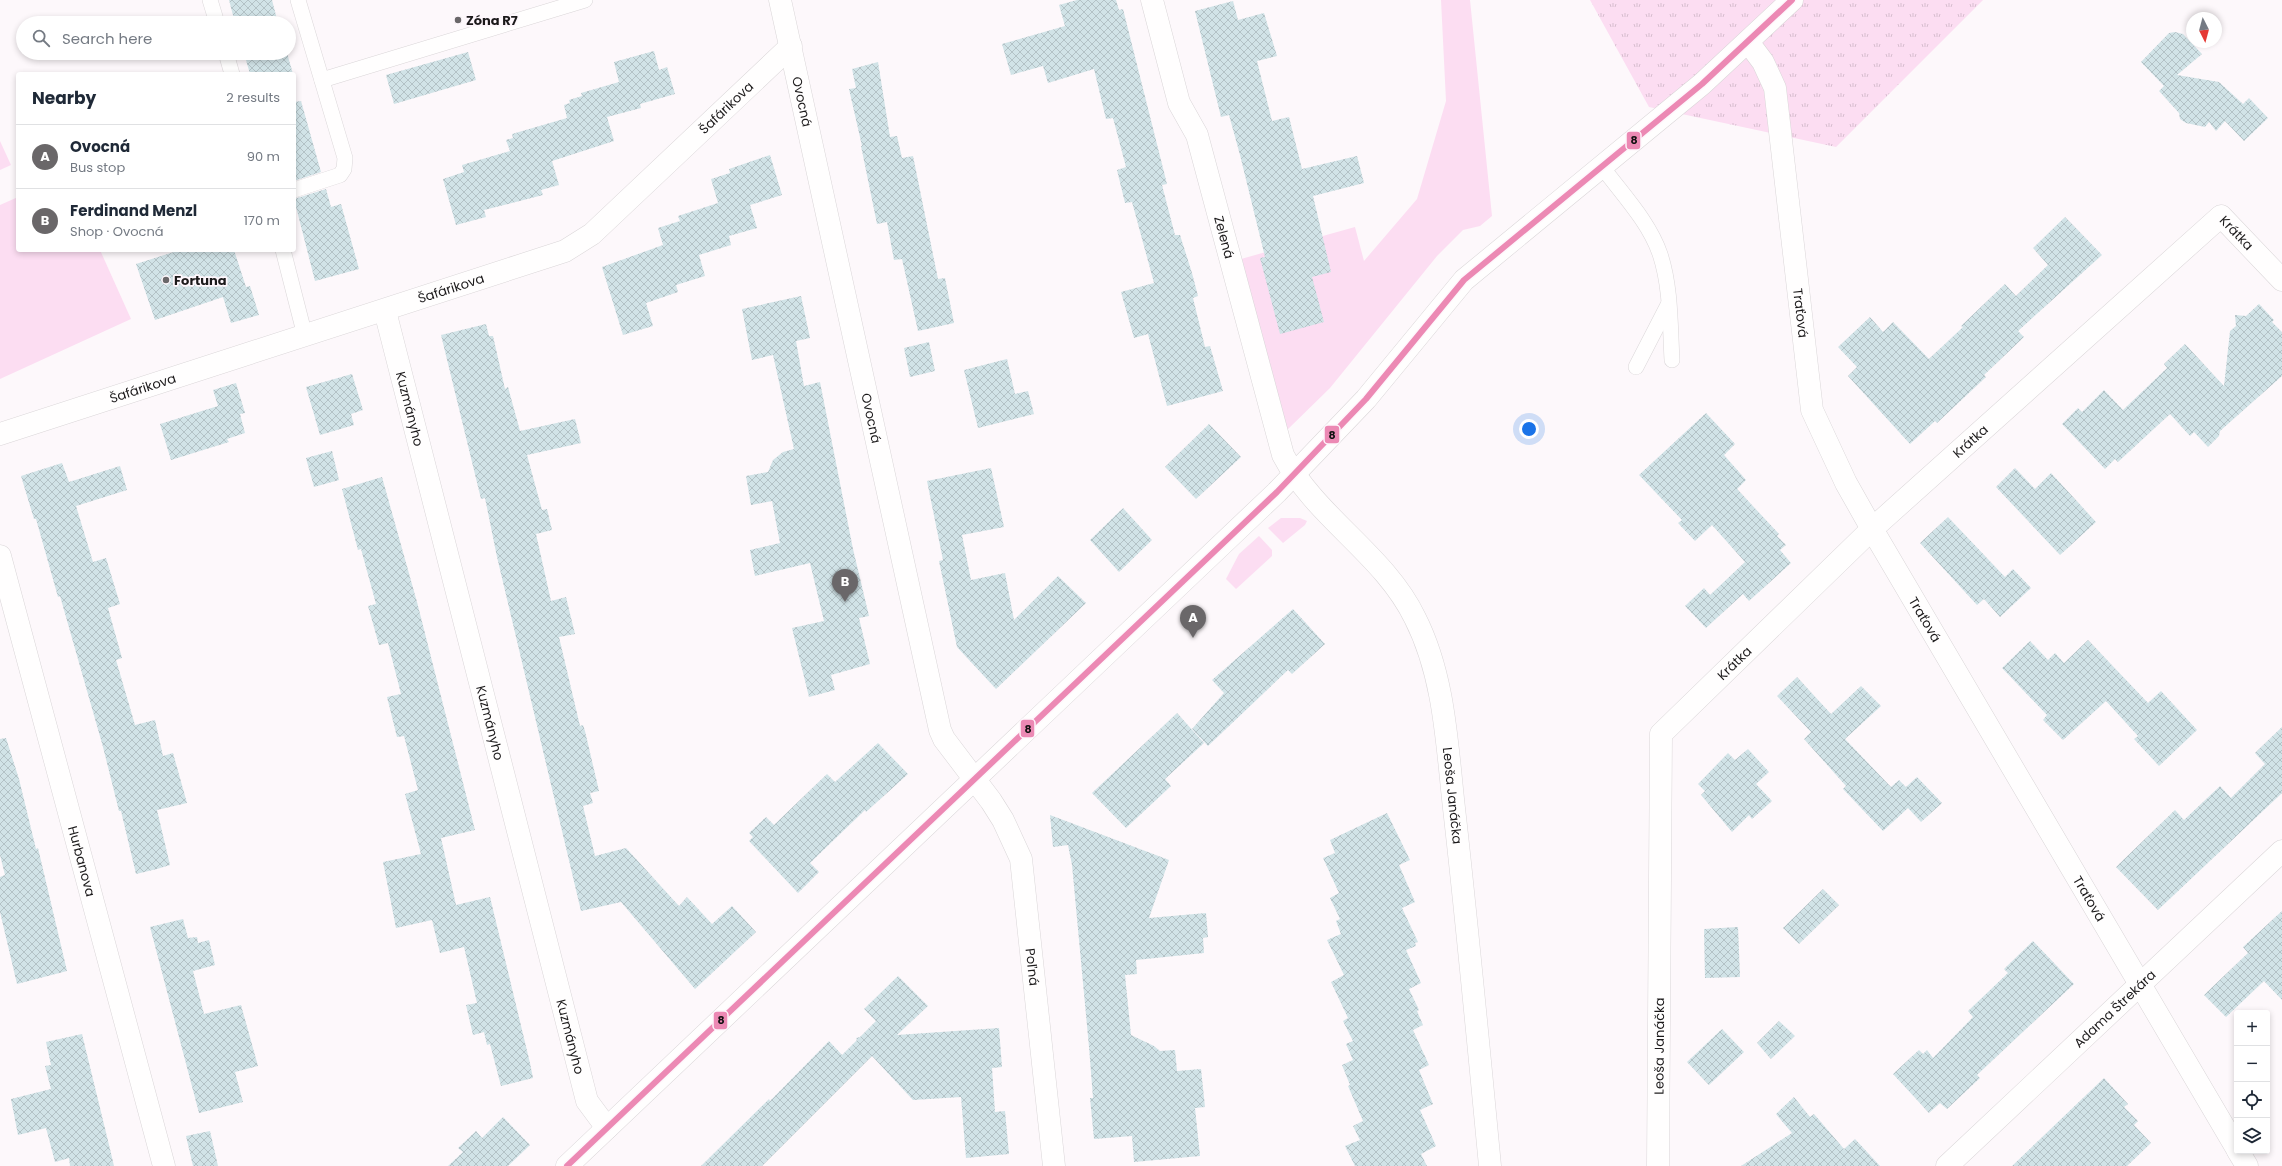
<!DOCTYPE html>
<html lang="en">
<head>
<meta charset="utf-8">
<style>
  :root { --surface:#fff; --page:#f6f6f7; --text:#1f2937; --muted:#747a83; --line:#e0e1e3; --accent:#6a6769 }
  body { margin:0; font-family:Poppins,sans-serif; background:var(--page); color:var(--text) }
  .controls { position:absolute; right:12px; bottom:12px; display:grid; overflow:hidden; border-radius:4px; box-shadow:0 2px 6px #0003 }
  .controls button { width:36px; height:36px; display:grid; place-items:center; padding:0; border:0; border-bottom:1px solid var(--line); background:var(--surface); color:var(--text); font:20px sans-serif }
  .compass { position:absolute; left:2186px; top:12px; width:36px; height:36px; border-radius:50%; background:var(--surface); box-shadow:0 2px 6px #0003; rotate:174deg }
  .you { position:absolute; left:1529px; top:429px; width:14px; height:14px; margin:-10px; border:3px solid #fff; border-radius:50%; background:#1a73e8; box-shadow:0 0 0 6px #1a73e833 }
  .badge { display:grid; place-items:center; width:26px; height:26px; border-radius:50%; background:var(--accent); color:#fff; font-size:13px; font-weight:700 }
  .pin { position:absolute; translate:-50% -33px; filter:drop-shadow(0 1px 2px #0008) }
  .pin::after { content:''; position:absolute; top:21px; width:14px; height:12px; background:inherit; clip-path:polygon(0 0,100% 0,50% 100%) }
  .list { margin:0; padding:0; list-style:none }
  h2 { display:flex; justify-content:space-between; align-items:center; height:52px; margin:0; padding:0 16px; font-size:17px }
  h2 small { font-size:13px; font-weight:400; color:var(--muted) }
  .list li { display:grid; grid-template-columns:26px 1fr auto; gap:12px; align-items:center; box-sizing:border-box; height:64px; padding:0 16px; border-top:1px solid var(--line) }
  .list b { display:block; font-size:15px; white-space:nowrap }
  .list p { margin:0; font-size:13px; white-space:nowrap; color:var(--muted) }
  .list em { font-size:13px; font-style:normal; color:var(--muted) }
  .icon { flex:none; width:22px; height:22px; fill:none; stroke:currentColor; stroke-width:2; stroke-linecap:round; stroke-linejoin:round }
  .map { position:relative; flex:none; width:2282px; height:1166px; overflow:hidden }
  .search { position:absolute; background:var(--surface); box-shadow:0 2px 6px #0003; left:16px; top:16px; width:280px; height:44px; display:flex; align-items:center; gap:10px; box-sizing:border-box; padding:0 14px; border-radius:22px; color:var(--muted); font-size:15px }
  .panel { position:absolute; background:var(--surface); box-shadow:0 2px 6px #0003; left:16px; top:72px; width:280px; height:180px; border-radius:4px }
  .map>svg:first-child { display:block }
</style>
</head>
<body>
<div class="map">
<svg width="2282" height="1166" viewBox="0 0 2282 1166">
  <defs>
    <pattern id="park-tufts" width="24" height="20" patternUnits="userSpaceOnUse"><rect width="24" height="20" fill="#fcddf2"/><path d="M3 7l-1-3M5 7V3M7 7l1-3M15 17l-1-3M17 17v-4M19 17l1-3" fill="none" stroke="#d7bdcf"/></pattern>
    <pattern id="building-cross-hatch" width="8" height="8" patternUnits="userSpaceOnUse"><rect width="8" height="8" fill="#d1e3e7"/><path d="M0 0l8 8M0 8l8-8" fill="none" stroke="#b3c2c6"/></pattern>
  </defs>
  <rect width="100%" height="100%" fill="#fdf8fb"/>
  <g fill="#fcddf2">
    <path d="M 1441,0 L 1470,0 L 1492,216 L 1480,226 L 1463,230 L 1437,256 L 1330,388 L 1284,433 L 1241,259 L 1355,227 L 1364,261 L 1417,199 L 1446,101 Z"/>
    <path d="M 0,141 L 11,165 L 0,170 Z"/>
    <path d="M 18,197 L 18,250 L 100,250 L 131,319 L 0,379 L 0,205 Z"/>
    <path d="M 1281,518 L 1300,518 L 1307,521 L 1305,525 L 1283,543 L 1268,528 Z"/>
    <path d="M 1259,536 L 1272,550 L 1272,556 L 1236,589 L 1226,579 L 1239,554 Z"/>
  </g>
  <path fill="url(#park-tufts)" d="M 1590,0 L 1983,0 L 1836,147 L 1649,107 Z"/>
  <g fill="url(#building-cross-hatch)">
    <path d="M 229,0 L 272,0 L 278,23 L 235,23 Z"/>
    <path d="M 1077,0 L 1116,0 L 1119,10 L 1123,9 L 1167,184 L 1162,185 L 1175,235 L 1180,235 L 1192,273 L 1198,296 L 1193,298 L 1205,347 L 1210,346 L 1223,391 L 1167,406 L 1148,334 L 1134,338 L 1121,292 L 1154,283 L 1132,202 L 1125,203 L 1117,170 L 1126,167 L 1113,118 L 1106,119 L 1094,69 L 1048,83 L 1043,66 L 1011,75 L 1002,44 L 1065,26 L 1059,5 Z"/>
    <path d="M 1233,1 L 1238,20 L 1264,13 L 1277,56 L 1257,61 L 1272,121 L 1289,117 L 1302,169 L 1357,156 L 1364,183 L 1313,196 L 1331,272 L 1312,277 L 1324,322 L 1280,334 L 1260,258 L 1265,257 L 1240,155 L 1229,115 L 1221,117 L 1195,11 Z"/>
    <path d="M 2175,32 L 2183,34 L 2202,54 L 2177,75 L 2219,82 L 2243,104 L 2249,98 L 2268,118 L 2244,141 L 2225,121 L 2216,131 L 2209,122 L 2205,127 L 2186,123 L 2180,119 L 2179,113 L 2159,91 L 2164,86 L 2141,62 L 2169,33 Z"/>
    <path d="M 654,51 L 659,70 L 667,67 L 675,94 L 640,104 L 641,108 L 607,117 L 614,141 L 552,161 L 559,185 L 541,190 L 543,195 L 484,210 L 486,217 L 456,225 L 443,179 L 464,172 L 462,165 L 510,151 L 506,140 L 513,138 L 512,134 L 567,118 L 564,105 L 570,103 L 569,100 L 582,96 L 581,93 L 619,82 L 614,62 Z"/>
    <path d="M 468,52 L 476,80 L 394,104 L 386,75 Z"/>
    <path d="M 244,53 L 287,53 L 293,74 L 250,74 Z"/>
    <path d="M 878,62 L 890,137 L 897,136 L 902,158 L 913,156 L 938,279 L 945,278 L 954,323 L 918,331 L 902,259 L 894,260 L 887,222 L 877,224 L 861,146 L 862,146 L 849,89 L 856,88 L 852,69 Z"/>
    <path d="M 301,101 L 321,172 L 294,181 L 294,102 Z"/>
    <path d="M 770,155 L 782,195 L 750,205 L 757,228 L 729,236 L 731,245 L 699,255 L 705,276 L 676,285 L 678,292 L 646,303 L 653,326 L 623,335 L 602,267 L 663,245 L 658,228 L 680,221 L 678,216 L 718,203 L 711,179 L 730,173 L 729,169 Z"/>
    <path d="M 326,189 L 331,207 L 341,204 L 359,269 L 315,281 L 294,199 Z"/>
    <path d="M 2065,217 L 2102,255 L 2018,331 L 2024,337 L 1984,375 L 1986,377 L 1937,423 L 1935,421 L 1910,444 L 1848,376 L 1857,367 L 1838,347 L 1870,317 L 1883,332 L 1893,322 L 1929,359 L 1963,327 L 1961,326 L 2005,284 L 2016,296 L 2048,265 L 2033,248 Z"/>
    <path d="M 180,250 L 234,250 L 246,287 L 250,286 L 259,315 L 231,323 L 223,297 L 155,320 L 136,264 Z"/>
    <path d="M 801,296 L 810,338 L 796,341 L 804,386 L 820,382 L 853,549 L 869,616 L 859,618 L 870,664 L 831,675 L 835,690 L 809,697 L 792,628 L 824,621 L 810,563 L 755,576 L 750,550 L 780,543 L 772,501 L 751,505 L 746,476 L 768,472 L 773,460 L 783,452 L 794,449 L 773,355 L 752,360 L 742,309 Z"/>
    <path d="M 2259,304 L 2274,320 L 2272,322 L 2282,332 L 2282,376 L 2220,431 L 2219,436 L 2208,447 L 2194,432 L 2190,436 L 2170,414 L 2118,462 L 2115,459 L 2105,469 L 2062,424 L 2078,408 L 2082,412 L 2104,390 L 2123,410 L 2167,368 L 2164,364 L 2185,344 L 2224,386 L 2230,331 L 2236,326 L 2235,315 L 2246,316 Z"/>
    <path d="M 486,324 L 489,336 L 493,336 L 505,389 L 508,387 L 520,431 L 575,419 L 581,443 L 527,455 L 542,510 L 547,509 L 552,530 L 536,534 L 551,601 L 566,597 L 575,634 L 559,637 L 580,726 L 583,725 L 585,731 L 599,791 L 590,793 L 593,803 L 583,806 L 595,856 L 626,848 L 679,906 L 687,897 L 712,924 L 732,906 L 756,932 L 695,989 L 621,902 L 581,911 L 497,557 L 485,498 L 481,499 L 441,335 Z"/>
    <path d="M 929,342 L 935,371 L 910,377 L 904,348 Z"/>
    <path d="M 1007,359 L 1015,394 L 1028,391 L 1034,414 L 978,428 L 964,370 Z"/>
    <path d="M 352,374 L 363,410 L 351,414 L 354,425 L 320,435 L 306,387 Z"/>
    <path d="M 236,383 L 245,413 L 240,414 L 245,433 L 227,439 L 229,442 L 171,460 L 160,424 L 218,406 L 213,390 Z"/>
    <path d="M 1706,413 L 1735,444 L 1724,455 L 1746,480 L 1737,489 L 1779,534 L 1777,536 L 1786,545 L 1780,550 L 1791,563 L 1749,601 L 1743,594 L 1706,628 L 1685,606 L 1704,588 L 1710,595 L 1745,562 L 1712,525 L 1695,541 L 1678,523 L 1682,520 L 1639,475 Z"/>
    <path d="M 1209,424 L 1241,457 L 1196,499 L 1165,467 Z"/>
    <path d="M 332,451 L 339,480 L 314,487 L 306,458 Z"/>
    <path d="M 62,463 L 69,482 L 120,466 L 127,490 L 76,506 L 93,562 L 106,558 L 120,604 L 108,608 L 122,658 L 116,660 L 135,725 L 155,720 L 163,756 L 173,753 L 187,803 L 157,810 L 170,865 L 157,869 L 136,874 L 121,811 L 119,811 L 103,747 L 60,596 L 58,597 L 36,519 L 34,519 L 21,476 Z"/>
    <path d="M 991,468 L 1004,527 L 962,535 L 971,580 L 1005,573 L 1014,620 L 1058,576 L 1086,603 L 996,689 L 957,647 L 939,561 L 943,560 L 927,481 Z"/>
    <path d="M 2015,468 L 2035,489 L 2051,473 L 2096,522 L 2060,555 L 1996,487 Z"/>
    <path d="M 382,477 L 417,602 L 475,830 L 441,838 L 456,905 L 490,897 L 530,1063 L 533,1078 L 501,1086 L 490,1044 L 487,1045 L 484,1032 L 473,1035 L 466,1005 L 477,1003 L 464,947 L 440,953 L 432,920 L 396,928 L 383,862 L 421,854 L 405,794 L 418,790 L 404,736 L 397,737 L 387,697 L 401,694 L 388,643 L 379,645 L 368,606 L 376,604 L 361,549 L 358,550 L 342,489 Z"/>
    <path d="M 1123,508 L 1152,540 L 1119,572 L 1090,540 Z"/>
    <path d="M 1948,517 L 2005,577 L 2013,569 L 2031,588 L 2000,617 L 1984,599 L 1977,605 L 1920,543 Z"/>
    <path d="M 1293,609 L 1325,644 L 1292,674 L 1288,670 L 1208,746 L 1192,729 L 1224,693 L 1212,680 Z"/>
    <path d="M 2088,640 L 2148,703 L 2161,691 L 2197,730 L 2159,766 L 2134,739 L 2138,736 L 2106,701 L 2063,740 L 2043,720 L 2047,715 L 2002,668 L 2030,641 L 2048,660 L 2055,653 L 2064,663 Z"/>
    <path d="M 1797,677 L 1831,714 L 1861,686 L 1881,706 L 1845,739 L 1891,787 L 1899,780 L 1906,787 L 1917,777 L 1942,803 L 1921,822 L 1908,808 L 1883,831 L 1843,789 L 1846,786 L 1804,739 L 1811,732 L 1777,696 Z"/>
    <path d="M 1177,713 L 1204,743 L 1165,779 L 1171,786 L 1126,828 L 1092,793 Z"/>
    <path d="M 2282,727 L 2282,793 L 2158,910 L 2116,867 L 2175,810 L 2184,820 L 2220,786 L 2231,798 L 2265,764 L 2255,753 Z"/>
    <path d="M 6,738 L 19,779 L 36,849 L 38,848 L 67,971 L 17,984 L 0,912 L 0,877 L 5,875 L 0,855 L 0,739 Z"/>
    <path d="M 878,743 L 908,774 L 866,812 L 865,810 L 810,863 L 819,872 L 798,893 L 749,841 L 753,837 L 749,833 L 766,817 L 774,825 L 827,774 L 835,782 Z"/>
    <path d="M 1748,749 L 1769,772 L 1756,784 L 1772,801 L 1752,819 L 1749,815 L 1732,832 L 1701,795 L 1705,791 L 1698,784 L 1728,753 L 1735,760 Z"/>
    <path d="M 1387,813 L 1410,860 L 1399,865 L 1415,902 L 1402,908 L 1418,942 L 1415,943 L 1416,946 L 1406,950 L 1421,983 L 1409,989 L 1419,1010 L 1417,1011 L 1423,1025 L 1413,1030 L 1429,1065 L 1419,1070 L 1433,1104 L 1420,1110 L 1436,1146 L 1421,1154 L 1427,1166 L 1355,1166 L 1345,1146 L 1360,1140 L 1353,1126 L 1363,1121 L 1348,1086 L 1350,1085 L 1342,1065 L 1353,1060 L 1346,1044 L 1353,1041 L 1343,1021 L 1348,1018 L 1331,982 L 1344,975 L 1327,940 L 1341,934 L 1336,921 L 1340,919 L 1330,898 L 1339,893 L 1323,858 L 1335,853 L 1330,840 Z"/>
    <path d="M 1050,815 L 1169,860 L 1149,918 L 1206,913 L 1208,937 L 1203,938 L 1204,953 L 1136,960 L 1137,974 L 1125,975 L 1131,1035 L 1154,1046 L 1160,1051 L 1175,1050 L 1177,1071 L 1201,1069 L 1205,1107 L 1195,1108 L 1200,1156 L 1134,1162 L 1132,1136 L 1094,1139 L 1090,1098 L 1093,1098 L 1089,1047 L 1072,865 L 1068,845 L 1053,847 Z"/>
    <path d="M 1823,889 L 1839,905 L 1799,944 L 1783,928 Z"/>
    <path d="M 2282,911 L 2282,1000 L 2264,981 L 2226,1017 L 2204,995 L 2248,953 L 2243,947 Z"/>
    <path d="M 183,919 L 188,938 L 197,937 L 198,943 L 209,940 L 215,965 L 193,971 L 204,1014 L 241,1005 L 258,1066 L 235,1072 L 243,1102 L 199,1113 L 150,927 Z"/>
    <path d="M 1738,927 L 1740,977 L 1705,978 L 1704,929 Z"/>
    <path d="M 2033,941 L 2074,984 L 1977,1075 L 1980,1078 L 1947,1109 L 1940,1103 L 1929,1113 L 1893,1074 L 1919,1050 L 1923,1054 L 1927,1050 L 1933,1058 L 1973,1017 L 1968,1011 L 2008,973 L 2004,969 Z"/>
    <path d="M 898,976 L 928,1006 L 897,1035 L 999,1028 L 1002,1067 L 992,1068 L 995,1112 L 1005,1111 L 1009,1154 L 966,1158 L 961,1097 L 913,1100 L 872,1056 L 762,1166 L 701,1166 L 769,1099 L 770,1101 L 829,1041 L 842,1055 L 857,1040 L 856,1038 L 860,1037 L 876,1021 L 864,1009 Z"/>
    <path d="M 1779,1021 L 1795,1036 L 1771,1059 L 1757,1043 Z"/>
    <path d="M 1722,1029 L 1744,1052 L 1709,1085 L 1687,1062 Z"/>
    <path d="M 82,1034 L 110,1149 L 114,1166 L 70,1166 L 69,1158 L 55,1162 L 46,1128 L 18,1135 L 11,1099 L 51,1089 L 45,1066 L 51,1065 L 46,1042 Z"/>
    <path d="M 2104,1078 L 2128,1104 L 2124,1107 L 2138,1121 L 2134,1125 L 2151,1143 L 2127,1166 L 2012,1166 Z"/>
    <path d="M 1794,1097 L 1810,1117 L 1814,1114 L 1844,1149 L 1855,1139 L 1880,1166 L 1741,1166 L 1792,1133 L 1776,1114 Z"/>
    <path d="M 503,1117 L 530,1145 L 508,1166 L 448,1166 L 463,1152 L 458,1148 L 476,1131 L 482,1138 Z"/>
    <path d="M 210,1131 L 218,1166 L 193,1166 L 186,1136 Z"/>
  </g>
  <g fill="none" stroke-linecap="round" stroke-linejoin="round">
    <defs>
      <g id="lane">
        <path d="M 210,0 L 217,23"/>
        <path d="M 226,53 L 232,74"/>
        <path d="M 322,80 L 585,0"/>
        <path d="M 1603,168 C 1623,195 1649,222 1660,254 C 1671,287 1670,325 1672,360"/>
        <path d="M 294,190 L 340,175 L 344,169 L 345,158 L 298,0"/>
        <path d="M 283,250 L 305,336"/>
        <path d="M 1636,367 L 1668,305"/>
      </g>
      <g id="street">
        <path id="s1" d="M 780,0 L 940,730 L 944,739 L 991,801 L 1003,820 L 1021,859 L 1054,1166"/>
        <path id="s2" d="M 1152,0 L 1179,103 L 1197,135 L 1283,455 C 1316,518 1384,554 1415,618 C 1446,679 1447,750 1455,817 C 1468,933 1479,1050 1490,1166"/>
        <path id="s3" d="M 1748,42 L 1763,62 L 1775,88 L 1812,410 L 1846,483 L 1872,529 L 2237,1149"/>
        <path id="s4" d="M 385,311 L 587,1101 L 607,1128"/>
        <path id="s5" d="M 0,434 L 565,251 L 592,234 L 791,46"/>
        <path id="s6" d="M 0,556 L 164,1166"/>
        <path d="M 2238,1151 L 2247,1166"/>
        <path d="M 567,1166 L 1277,492 L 1366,399 L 1464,280 L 1702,84 L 1792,0"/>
        <path id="s7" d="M 1658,1166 L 1661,734 L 1872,529 L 2221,216 L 2282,280"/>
        <path id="s8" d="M 1947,1166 L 2282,851"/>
      </g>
    </defs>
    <use href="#lane" stroke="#dad6d8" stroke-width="16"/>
    <use href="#street" stroke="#dad6d8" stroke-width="23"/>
    <use href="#lane" stroke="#fffefe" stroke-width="15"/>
    <use href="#street" stroke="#fffefe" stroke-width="22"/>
    <defs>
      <path id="bus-1" d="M 567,1166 L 1277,492 L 1366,399 L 1464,280 L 1702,84 L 1792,0"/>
    </defs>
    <use href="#bus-1" stroke="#fef7fc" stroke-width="9"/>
    <use href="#bus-1" stroke="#ec89b4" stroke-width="6"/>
  </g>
  <g fill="#6a6769" stroke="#fef7fc" stroke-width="1.5">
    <circle cx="458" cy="20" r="4"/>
    <circle cx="166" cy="280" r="4"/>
  </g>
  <g text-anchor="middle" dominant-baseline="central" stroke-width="3.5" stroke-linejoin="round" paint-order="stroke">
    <g font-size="13" font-weight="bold" fill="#1b191a" stroke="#fef7fc" text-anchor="start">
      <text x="466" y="20">Zóna R7</text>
      <text x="174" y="280">Fortuna</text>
    </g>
    <g font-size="13" fill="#1b191a" stroke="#fef7fc">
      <text stroke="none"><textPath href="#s1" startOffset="104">Ovocná</textPath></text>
      <text stroke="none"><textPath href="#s5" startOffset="810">Šafárikova</textPath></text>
      <text stroke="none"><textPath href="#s7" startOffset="1218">Krátka</textPath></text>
      <text stroke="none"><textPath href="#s2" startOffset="249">Zelená</textPath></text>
      <text stroke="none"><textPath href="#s5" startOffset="474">Šafárikova</textPath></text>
      <text stroke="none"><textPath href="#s3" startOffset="280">Traťová</textPath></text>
      <text stroke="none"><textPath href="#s5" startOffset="150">Šafárikova</textPath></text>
      <text stroke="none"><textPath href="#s4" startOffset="101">Kuzmányho</textPath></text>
      <text stroke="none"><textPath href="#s1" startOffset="428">Ovocná</textPath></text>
      <text stroke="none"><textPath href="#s7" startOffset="858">Krátka</textPath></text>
      <text stroke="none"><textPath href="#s3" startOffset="616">Traťová</textPath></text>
      <text stroke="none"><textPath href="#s7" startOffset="534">Krátka</textPath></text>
      <text stroke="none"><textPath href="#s4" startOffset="425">Kuzmányho</textPath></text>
      <text stroke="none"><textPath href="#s2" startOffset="868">Leoša Janáčka</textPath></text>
      <text stroke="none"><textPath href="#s6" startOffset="316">Hurbanova</textPath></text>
      <text stroke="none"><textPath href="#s3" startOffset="940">Traťová</textPath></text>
      <text stroke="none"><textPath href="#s1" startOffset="1009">Poľná</textPath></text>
      <text stroke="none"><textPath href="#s8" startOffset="230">Adama Štrekára</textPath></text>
      <text stroke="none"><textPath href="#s4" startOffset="749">Kuzmányho</textPath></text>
      <text stroke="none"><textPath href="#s7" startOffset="120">Leoša Janáčka</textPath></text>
    </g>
  </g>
  <g stroke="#fef7fc" stroke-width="1.5">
    <rect x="1626" y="131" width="15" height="19" rx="4" fill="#ec89b4"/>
    <rect x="1324" y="425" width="16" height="19" rx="4" fill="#ec89b4"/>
    <rect x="1020" y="719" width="15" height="19" rx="4" fill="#ec89b4"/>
    <rect x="713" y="1011" width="15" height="19" rx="4" fill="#ec89b4"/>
  </g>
  <g font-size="11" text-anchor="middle" font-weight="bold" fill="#111">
    <text x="1634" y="144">8</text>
    <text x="1332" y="439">8</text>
    <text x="1028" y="733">8</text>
    <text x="721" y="1024">8</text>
  </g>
</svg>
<div class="controls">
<button>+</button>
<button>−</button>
<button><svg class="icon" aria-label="locate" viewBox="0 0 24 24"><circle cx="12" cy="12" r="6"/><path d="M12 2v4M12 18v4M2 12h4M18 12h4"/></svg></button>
<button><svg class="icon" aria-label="layers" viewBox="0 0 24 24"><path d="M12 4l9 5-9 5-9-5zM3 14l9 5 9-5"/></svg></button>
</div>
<svg class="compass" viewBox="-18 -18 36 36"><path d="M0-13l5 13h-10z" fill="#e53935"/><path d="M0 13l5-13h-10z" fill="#747a83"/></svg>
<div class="you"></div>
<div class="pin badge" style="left:1193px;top:638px">A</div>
<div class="pin badge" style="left:845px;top:602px">B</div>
<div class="search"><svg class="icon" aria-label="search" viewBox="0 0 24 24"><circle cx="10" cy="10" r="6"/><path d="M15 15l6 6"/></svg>Search here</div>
<section class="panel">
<h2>Nearby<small>2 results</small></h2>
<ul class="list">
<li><span class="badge">A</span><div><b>Ovocná</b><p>Bus stop</p></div><em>90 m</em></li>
<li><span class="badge">B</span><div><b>Ferdinand Menzl</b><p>Shop · Ovocná</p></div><em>170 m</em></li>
</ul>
</section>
</div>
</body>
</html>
